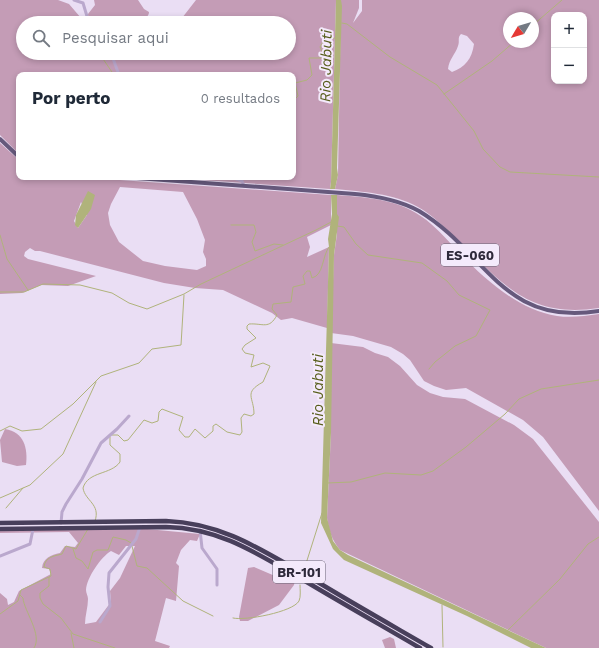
<!DOCTYPE html>
<html lang="pt">
<head>
<meta charset="utf-8">
<style>
  :root { --surface:#fff; --page:#f6f6f7; --text:#1f2937; --muted:#747a83; --line:#e0e1e3 }
  body { margin:0; font-family:"Work Sans",sans-serif; background:var(--page); color:var(--text) }
  .controls { position:absolute; right:12px; top:12px; display:grid; overflow:hidden; border-radius:8px; box-shadow:0 2px 6px #0003 }
  .controls button { width:36px; height:36px; display:grid; place-items:center; padding:0; border:0; border-bottom:1px solid var(--line); background:var(--surface); color:var(--text); font:20px sans-serif }
  .compass { position:absolute; left:503px; top:12px; width:36px; height:36px; border-radius:50%; background:var(--surface); box-shadow:0 2px 6px #0003; rotate:232deg }
  .list { margin:0; padding:0; list-style:none }
  h2 { display:flex; justify-content:space-between; align-items:center; height:52px; margin:0; padding:0 16px; font-size:17px }
  h2 small { font-size:13px; font-weight:400; color:var(--muted) }
  .icon { flex:none; width:22px; height:22px; fill:none; stroke:currentColor; stroke-width:2; stroke-linecap:round; stroke-linejoin:round }
  .map { position:relative; flex:none; width:599px; height:648px; overflow:hidden }
  .search { position:absolute; background:var(--surface); box-shadow:0 2px 6px #0003; left:16px; top:16px; width:280px; height:44px; display:flex; align-items:center; gap:10px; box-sizing:border-box; padding:0 14px; border-radius:22px; color:var(--muted); font-size:15px }
  .panel { position:absolute; background:var(--surface); box-shadow:0 2px 6px #0003; left:16px; top:72px; width:280px; height:108px; border-radius:8px }
  .map>svg:first-child { display:block }
</style>
</head>
<body>
<div class="map">
<svg width="599" height="648" viewBox="0 0 599 648">
  <rect width="100%" height="100%" fill="#eadef4"/>
  <g fill="#c49cb6" fill-rule="evenodd">
    <path d="M 0,0 L 58,0 L 69,4 L 81,18 L 81,23 L 23,23 L 23,53 L 289,53 L 289,23 L 172,23 L 171,18 L 182,18 L 196,0 L 336,0 L 331,182 L 330,189 L 159,177 L 293,177 L 293,75 L 19,75 L 19,154 L 0,135 Z"/>
    <path d="M 94,0 L 138,0 L 144,9 L 149,12 C 149,27 101,23 89,23 L 88,14 L 95,5 Z"/>
    <path d="M 341,0 L 359,0 L 359,8 L 353,23 L 362,11 L 362,0 L 599,0 L 599,308 C 531,318 505,287 460,242 C 447,230 434,216 418,207 C 393,193 363,192 335,189 L 338,175 ZM 554,15 L 584,15 L 584,81 L 554,81 ZM 509,18 L 533,18 L 533,42 L 509,42 ZM 461,34 L 467,36 L 474,44 C 472,59 465,67 452,72 L 448,69 C 449,59 455,55 458,46 C 460,41 457,38 461,34 Z"/>
    <path d="M 0,143 L 19,160 L 19,177 L 78,177 L 331,195 L 331,225 L 307,237 L 310,247 L 307,257 L 329,247 L 327,328 L 292,318 L 281,320 L 272,313 L 223,290 L 195,288 L 164,283 L 40,251 L 35,251 L 30,248 L 25,252 L 24,256 L 28,259 L 96,276 L 68,286 L 41,285 L 22,293 L 0,294 ZM 120,187 L 183,192 L 197,219 L 205,240 L 203,252 L 206,259 L 206,266 L 197,270 L 165,266 L 143,261 L 119,242 L 110,225 L 108,213 L 111,204 ZM 81,202 L 87,215 L 78,228 L 74,221 Z"/>
    <path d="M 337,195 C 364,197 393,199 416,213 C 431,222 441,233 452,245 C 479,274 516,310 557,316 C 571,318 585,316 599,314 L 599,511 L 543,437 L 523,420 L 466,388 L 446,390 L 434,386 L 424,381 L 410,360 L 403,354 L 391,347 L 353,336 L 331,333 L 334,255 L 337,234 Z"/>
    <path d="M 331,343 L 363,347 L 375,353 L 388,357 L 400,366 L 417,385 L 430,393 L 443,397 L 465,399 L 514,425 L 533,439 L 599,522 L 599,648 L 546,648 L 340,550 C 332,540 329,531 327,518 L 331,433 Z"/>
    <path d="M 5,429 C 24,432 28,448 26,465 L 17,466 L 2,462 L 0,440 Z"/>
    <path d="M 147,529 L 200,534 L 197,541 L 190,540 L 181,550 L 176,563 L 179,566 L 176,601 L 166,598 L 155,641 L 170,646 L 169,648 L 0,648 L 0,593 L 7,599 L 8,605 L 14,602 L 19,591 L 51,574 L 49,569 L 42,568 C 43,558 51,555 60,553 L 65,546 L 75,547 L 78,543 L 69,532 L 0,533 L 0,530 ZM 126,546 L 135,546 L 120,578 L 110,591 L 111,602 L 96,622 L 85,624 C 85,616 88,607 88,599 C 88,596 86,593 86,590 C 87,577 101,557 111,551 L 119,555 Z"/>
    <path d="M 254,567 L 275,576 L 285,573 L 295,579 L 294,585 L 279,605 L 248,621 L 240,621 L 239,617 L 248,568 Z"/>
    <path d="M 390,637 L 394,639 L 396,648 L 385,648 L 382,640 Z"/>
  </g>
  <g fill="#b0b37b">
    <path d="M 336,0 L 341,0 L 342,6 L 337,168 L 338,175 L 335,189 L 330,189 L 331,182 Z"/>
    <path d="M 88,191 L 95,195 L 91,209 L 78,228 L 75,225 L 76,215 Z"/>
    <path d="M 331,195 L 337,195 L 337,214 L 339,217 L 334,255 L 331,433 L 327,518 L 333,541 L 340,550 L 348,555 L 546,648 L 531,648 L 467,616 L 344,560 L 333,549 L 321,523 L 329,247 L 328,239 L 332,214 Z"/>
  </g>
  <g fill="none" stroke-linecap="round" stroke-linejoin="round">
    <g stroke="#b0b37b" stroke-width="1">
      <path d="M 342,23 L 347,24 L 390,57 L 437,85 L 474,131 L 483,149 L 500,167 L 510,172 L 599,177"/>
      <path d="M 533,25 L 562,0"/>
      <path d="M 99,53 L 114,75"/>
      <path d="M 444,94 L 492,61 L 514,42"/>
      <path d="M 293,101 L 298,96 L 295,83 L 307,80 L 312,75 L 309,58 L 322,58 L 323,53 L 320,47 L 324,40 L 335,38"/>
      <path d="M 17,150 L 19,150"/>
      <path d="M 231,225 L 254,225 L 256,232 L 252,242 L 255,251 L 274,244 L 283,245"/>
      <path d="M 337,226 L 344,227 L 356,244 L 368,255 L 422,263 L 447,281 L 459,295 L 490,310 L 476,336 L 455,346 L 435,362 L 429,369"/>
      <path d="M 0,235 L 7,259 L 28,290"/>
      <path d="M 0,292 L 24,292 L 43,284 L 80,285 L 112,293 L 129,303 L 147,309 L 184,294 L 201,284 L 316,230 L 333,221"/>
      <path d="M 0,431 L 10,426 L 22,431 L 41,429 L 73,404 L 101,376 L 139,363 L 152,349 L 181,345 L 184,295"/>
      <path d="M 112,435 L 118,435 L 124,441 L 128,440 L 144,420 L 152,423 L 158,421 L 159,412 L 162,409 L 183,417 L 179,430 L 185,437 L 189,437 L 195,429 L 205,438 L 213,431 L 213,426 L 216,424 L 227,432 L 240,435 L 242,432 L 241,418 L 244,414 L 251,416 L 254,414 C 254,397 243,393 263,382 L 270,366 L 263,363 L 251,367 L 254,355 L 245,353 L 242,349 L 245,345 L 256,338 L 247,329 L 247,326 L 249,324 C 263,323 269,330 277,315 L 272,309 L 273,304 L 291,302 L 293,287 L 305,284 L 303,276 L 307,271 L 310,271 L 312,278 C 324,275 322,256 329,247"/>
      <path d="M 327,483 L 351,482 L 385,473 L 421,475 L 433,471 L 466,447 L 505,414 L 519,399 L 541,389 L 599,380"/>
      <path d="M 0,498 L 30,485 L 63,454 L 96,382"/>
      <path d="M 6,508 L 23,488"/>
      <path d="M 95,521 C 101,504 85,501 83,488 C 88,471 111,475 120,462 L 120,454 L 110,445 L 110,437"/>
      <path d="M 88,529 L 76,549 L 66,546 L 62,554 C 54,556 45,557 44,567 L 50,569 L 51,576 L 49,577 L 49,586 L 40,593 L 40,598 L 43,604 L 61,618 L 73,634 L 115,648"/>
      <path d="M 132,546 L 137,566 L 147,568 L 183,601 L 213,616"/>
      <path d="M 73,549 L 76,558 L 82,561 L 88,569 L 93,552 L 97,550 L 108,550 L 113,537 L 126,540 L 131,543"/>
      <path d="M 304,570 L 322,513"/>
      <path d="M 20,595 L 23,598 C 24,611 43,635 34,648"/>
      <path d="M 442,605 L 443,647"/>
      <path d="M 0,614 L 18,601 L 21,590 L 49,577"/>
      <path d="M 233,618 C 245,621 293,612 299,601 C 301,597 300,589 300,585"/>
      <path d="M 508,630 L 560,579 L 588,544 L 599,537"/>
      <path d="M 71,633 L 74,648"/>
    </g>
    <g stroke="#baa8cd" stroke-width="3">
      <path d="M 74,0 L 83,3 L 89,23"/>
      <path d="M 111,53 L 119,75"/>
      <path d="M 231,177 L 242,181 L 244,186"/>
      <path d="M 61,523 L 62,512 L 66,504 L 82,479 L 101,443 L 117,429 L 129,416"/>
      <path d="M 200,530 L 202,548 L 217,569 L 217,585"/>
      <path d="M 0,556 L 30,544 L 33,529"/>
      <path d="M 100,622 L 110,606 L 108,587 L 109,573 L 136,539 L 140,527"/>
    </g>
    <g stroke="#66597c" stroke-width="4">
      <path d="M 0,139 L 19,157"/>
      <path d="M 123,177 L 355,194 C 377,196 399,200 419,211 C 486,251 502,327 599,311"/>
    </g>
    <g stroke="#483f5b" stroke-width="4.5">
      <path d="M 0,523 L 166,521 C 225,523 266,553 316,581 C 354,604 393,626 431,648"/>
      <path d="M 0,529 L 166,527 C 223,528 262,557 310,584 C 347,606 384,627 420,648"/>
    </g>
  </g>
  <g text-anchor="middle" dominant-baseline="central" stroke-width="4" stroke-linejoin="round" paint-order="stroke">
    <g fill="#f4eafb" stroke="#696374" stroke-width="1">
      <rect x="441" y="244" width="58" height="22" rx="3"/>
      <rect x="273" y="561" width="52" height="22" rx="3"/>
    </g>
    <g font-size="13" font-weight="bold" fill="#2e293a">
      <text x="470" y="255">ES-060</text>
      <text x="299" y="572">BR-101</text>
    </g>
    <g font-size="15" font-style="italic" fill="#585e1c" stroke="#f4eafb">
      <text transform="translate(326 66) rotate(-89)">Rio Jabuti</text>
      <text transform="translate(318 390) rotate(-90)">Rio Jabuti</text>
    </g>
  </g>
</svg>
<div class="controls">
<button>+</button>
<button>−</button>
</div>
<svg class="compass" viewBox="-18 -18 36 36"><path d="M0-13l5 13h-10z" fill="#e53935"/><path d="M0 13l5-13h-10z" fill="#747a83"/></svg>
<div class="search"><svg class="icon" aria-label="search" viewBox="0 0 24 24"><circle cx="10" cy="10" r="6"/><path d="M15 15l6 6"/></svg>Pesquisar aqui</div>
<section class="panel">
<h2>Por perto<small>0 resultados</small></h2>
<ul class="list">
</ul>
</section>
</div>
</body>
</html>
